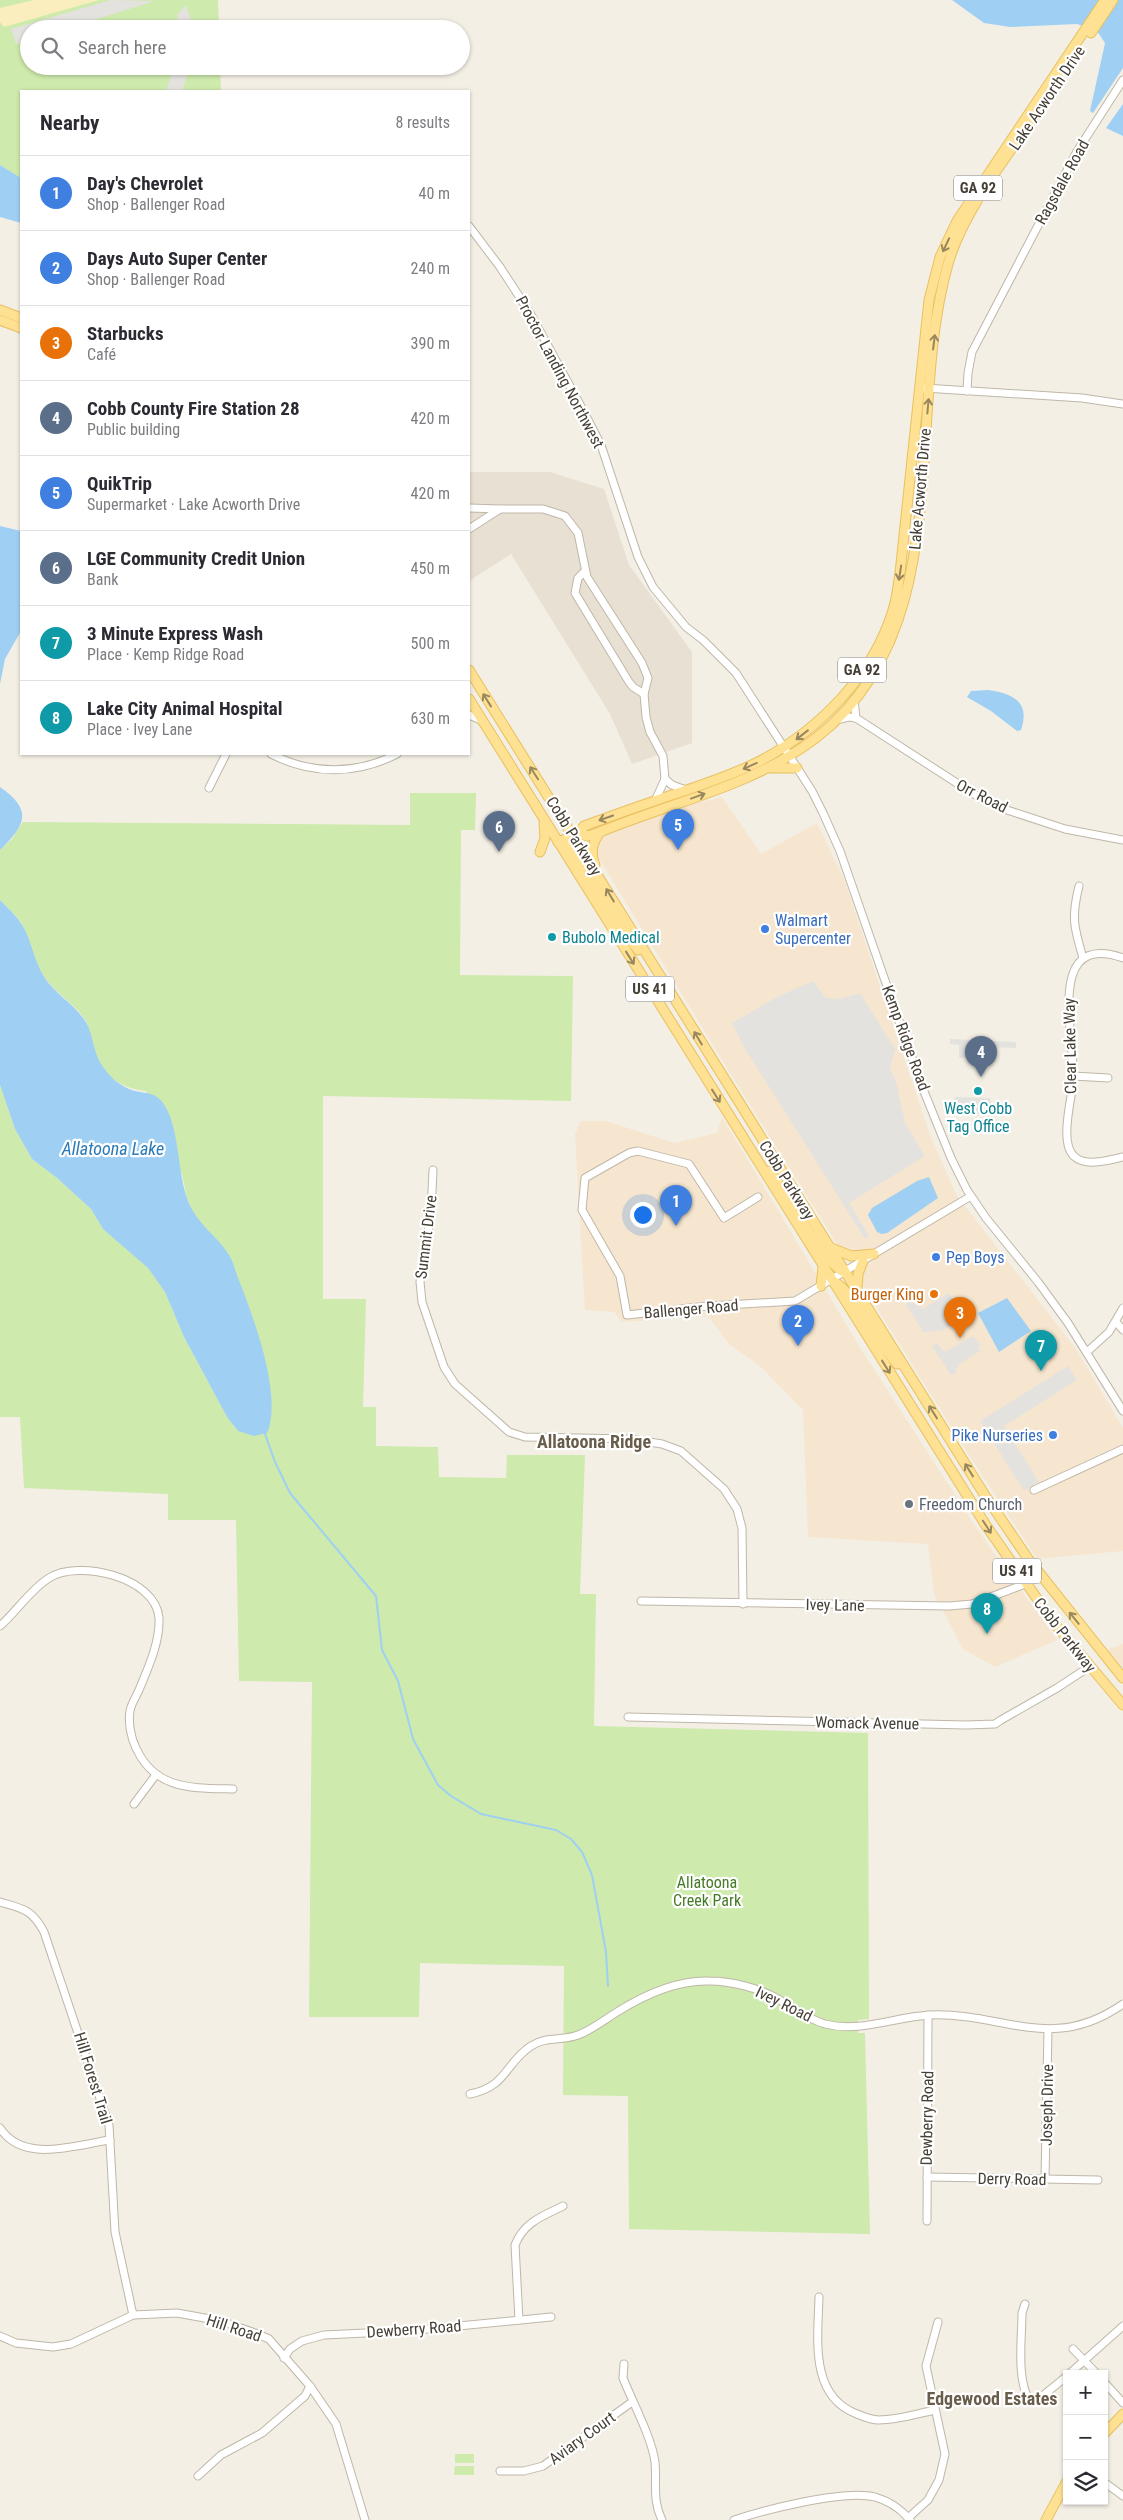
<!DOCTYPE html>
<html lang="en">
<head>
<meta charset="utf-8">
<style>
  :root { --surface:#fff; --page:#f2f2f3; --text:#2b2b33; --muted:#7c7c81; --line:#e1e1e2; --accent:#ff3611 }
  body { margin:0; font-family:"Roboto Condensed",sans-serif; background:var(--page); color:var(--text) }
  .controls { position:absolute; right:15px; bottom:15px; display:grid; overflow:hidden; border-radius:0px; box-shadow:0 1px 4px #0004 }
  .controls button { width:45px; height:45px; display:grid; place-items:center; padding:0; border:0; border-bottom:1px solid var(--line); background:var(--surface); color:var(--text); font:25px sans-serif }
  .you { position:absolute; left:642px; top:1214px; width:18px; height:18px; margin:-12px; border:4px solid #fff; border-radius:50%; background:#1a73e8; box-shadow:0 0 0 8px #1a73e833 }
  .badge { display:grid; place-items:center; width:32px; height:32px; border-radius:50%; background:var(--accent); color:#fff; font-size:16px; font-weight:700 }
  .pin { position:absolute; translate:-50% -41px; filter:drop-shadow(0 1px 2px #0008) }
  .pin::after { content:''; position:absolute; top:26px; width:18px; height:15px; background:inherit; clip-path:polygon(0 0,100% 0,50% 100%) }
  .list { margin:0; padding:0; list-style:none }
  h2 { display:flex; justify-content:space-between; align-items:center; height:65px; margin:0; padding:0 20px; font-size:21px }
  h2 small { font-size:16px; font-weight:400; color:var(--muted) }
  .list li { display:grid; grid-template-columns:32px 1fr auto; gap:15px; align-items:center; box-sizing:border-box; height:75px; padding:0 20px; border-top:1px solid var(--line) }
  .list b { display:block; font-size:19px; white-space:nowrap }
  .list p { margin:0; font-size:16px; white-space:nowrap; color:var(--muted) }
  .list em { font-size:16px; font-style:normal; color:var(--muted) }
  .icon { flex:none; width:28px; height:28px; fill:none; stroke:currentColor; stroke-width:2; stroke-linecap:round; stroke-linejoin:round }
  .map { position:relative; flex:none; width:1123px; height:2520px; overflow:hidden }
  .search { position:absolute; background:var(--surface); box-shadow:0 1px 4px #0004; left:20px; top:20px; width:450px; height:55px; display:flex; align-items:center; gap:12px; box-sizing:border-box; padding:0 18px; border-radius:28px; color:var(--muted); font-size:19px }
  .panel { position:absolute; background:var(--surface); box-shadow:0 1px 4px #0004; left:20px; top:90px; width:450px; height:665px; border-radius:0px }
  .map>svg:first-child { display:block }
</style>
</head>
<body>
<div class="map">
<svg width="1123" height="2520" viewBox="0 0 1123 2520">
  <rect width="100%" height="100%" fill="#f3efe5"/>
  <path fill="#e8e1d3" d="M 469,472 L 550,472 L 604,489 L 629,565 L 692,652 L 692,743 L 632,764 L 610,714 L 511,554 L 469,581 Z"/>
  <g fill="#f6e6cf">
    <path d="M 722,797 L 761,854 L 817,823 L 844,879 L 930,1135 L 957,1196 L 1076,1349 L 1123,1428 L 1123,1551 L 1037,1559 L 958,1438 L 722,1060 L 595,852 L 599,835 L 697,803 Z"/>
    <path d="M 722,1117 L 861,1349 L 977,1529 L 1057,1640 L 995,1667 L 963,1649 L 934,1594 L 928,1544 L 808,1537 L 803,1410 L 760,1366 L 729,1344 L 708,1316 L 622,1322 L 614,1312 L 585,1310 L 575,1134 L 581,1121 L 606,1121 L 674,1143 L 717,1133 Z"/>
    <path d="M 1123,1644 L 1123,1669 L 1105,1650 Z"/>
  </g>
  <g fill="#ceeaac">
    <path d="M 0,0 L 218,0 L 219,29 L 29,29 L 29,66 L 220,66 L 221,91 L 21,91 L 21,178 L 0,165 Z"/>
    <path d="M 410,793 L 476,793 L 475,830 L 461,830 L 460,975 L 573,976 L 571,1101 L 323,1096 L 323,1299 L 366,1299 L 363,1407 L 376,1407 L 376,1446 L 438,1447 L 439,1477 L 506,1478 L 507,1455 L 585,1455 L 580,1594 L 596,1594 L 594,1726 L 868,1733 L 869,2019 L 858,2020 L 858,2033 L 865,2033 L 870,2234 L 629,2229 L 628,2096 L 563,2095 L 564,1966 L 420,1963 L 419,2017 L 309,2017 L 312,1682 L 239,1681 L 236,1520 L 168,1520 L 168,1494 L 24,1488 L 20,1417 L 0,1417 L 0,1085 L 15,1129 L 32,1159 L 57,1178 L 91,1209 L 103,1229 L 148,1267 L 165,1292 L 184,1337 L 227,1417 L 238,1431 L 229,1255 L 196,1219 L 187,1199 L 182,1174 L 146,1091 C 123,1089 102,1076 94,1053 C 91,1043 91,1032 87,1023 C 77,1004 55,994 43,975 C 35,962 32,947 26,933 C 21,919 10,910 0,900 L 0,850 L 12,839 L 23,822 L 410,825 Z"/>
    <rect x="455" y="2454" width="19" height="9"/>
    <path d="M 455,2466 L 474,2466 L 474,2475 L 454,2475 Z"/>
  </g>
  <path fill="#faeebf" d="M 34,0 L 99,0 L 4,27 L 0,22 L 0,8 Z"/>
  <g fill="#e4e2de">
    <path d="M 111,0 L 155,1 L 65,29 L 29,29 L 29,40 L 16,44 L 11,29 Z"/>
    <path d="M 186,5 L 194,29 L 178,29 L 177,15 Z"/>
    <path d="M 174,66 L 190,66 L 182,91 L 166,91 Z"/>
    <path d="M 813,981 L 826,998 L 840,999 L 860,993 L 895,1049 L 890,1067 L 897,1085 L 905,1123 L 925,1156 L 849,1203 L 869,1236 L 865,1239 L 744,1047 L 732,1023 L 777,997 Z"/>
    <path d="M 950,1039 L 1016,1042 L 1016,1048 L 966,1046 L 966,1058 L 959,1058 L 959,1045 L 950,1044 Z"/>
    <path d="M 955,1097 L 990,1098 L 992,1110 L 989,1110 L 989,1115 L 954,1113 Z"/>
    <path d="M 949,1293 L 958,1306 L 959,1320 L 941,1331 L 923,1332 L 906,1304 L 910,1301 L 923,1309 Z"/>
    <path d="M 973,1336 L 981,1345 L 978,1347 L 980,1351 L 961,1363 L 956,1369 L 957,1373 L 951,1375 L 932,1346 L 937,1343 L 944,1352 Z"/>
    <path d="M 1068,1366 L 1077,1380 L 1004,1426 L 1039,1482 L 1024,1491 L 980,1421 Z"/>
  </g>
  <g fill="#9fd0f3">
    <path d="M 952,0 L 1123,0 L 1123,68 L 1093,113 L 1090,111 L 1105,43 L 1097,31 L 1077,24 L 1010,27 L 984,23 Z"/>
    <path d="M 1123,104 L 1123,136 L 1106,128 Z"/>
    <path d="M 0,165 L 21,178 L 21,223 L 0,217 Z"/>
    <path d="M 0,526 L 21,531 L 21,631 L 5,659 L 0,684 Z"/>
    <path d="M 988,690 C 1011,693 1031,701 1021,730 L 1017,731 L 991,711 L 967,697 L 971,691 Z"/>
    <path d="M 0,787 C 33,810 26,825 0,850 Z"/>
    <path d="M 0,900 C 10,910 20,919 26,932 C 32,946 35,961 43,975 C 54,994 74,1003 86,1022 C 94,1036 92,1051 103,1067 C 110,1077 118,1084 129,1089 C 143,1095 155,1089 165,1106 C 180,1131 177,1173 188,1201 C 199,1227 216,1234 229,1255 C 234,1263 236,1274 240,1283 C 254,1319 283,1397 267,1433 L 254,1436 L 238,1431 L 227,1417 L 184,1337 L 165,1292 L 148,1268 L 103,1229 L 91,1209 L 57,1178 L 32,1159 L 15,1129 L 0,1085 Z"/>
    <path d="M 929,1177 L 938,1198 L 887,1233 L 882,1234 L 877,1232 L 868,1215 L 872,1208 L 917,1181 Z"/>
    <path d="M 1007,1298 L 1031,1331 L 999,1352 L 978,1313 Z"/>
  </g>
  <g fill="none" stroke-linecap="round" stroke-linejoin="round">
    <path stroke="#9fd0f3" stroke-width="2" d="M 264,1431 L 275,1462 L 290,1493 L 376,1596 L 382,1650 L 398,1681 L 413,1739 L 438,1785 L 451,1796 L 481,1814 L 556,1830 L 571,1839 L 582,1852 L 592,1875 L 606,1952 L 608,1986"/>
    <defs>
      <g id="minor">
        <path d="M 469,226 L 500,267 L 530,313 L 584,412 L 601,445 L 638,557 L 653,587 L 686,627 L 703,640 L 736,673 L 812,791 L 823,813 L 840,851 L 921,1084 L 951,1158 L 967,1190 L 986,1218 L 1038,1282 L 1068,1323 L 1123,1411"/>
        <path d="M 924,388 L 1082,398 L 1123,404"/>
        <path d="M 967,391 L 968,373 L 972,352 L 1076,153 L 1123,80"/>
        <path d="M 469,508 L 500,509"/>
        <path d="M 469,529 L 500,509 L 543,509 L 565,516 L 578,533 L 587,577 L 642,663 L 648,678 L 644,694 L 646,717 L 650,732 L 663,756 L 665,779 L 655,801"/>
        <path d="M 585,571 L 578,578 L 575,593 L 629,682 L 633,687 L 644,694"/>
        <path d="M 854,700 L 856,718"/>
        <path d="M 469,715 L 481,720"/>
        <path d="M 836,720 L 849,717 L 856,718 L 980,798 L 1004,809 L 1065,829 L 1123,840"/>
        <path d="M 271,754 C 312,775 356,775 397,754"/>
        <path d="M 665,779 L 672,785 L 686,790"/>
        <path d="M 209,788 L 226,754"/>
        <path d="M 1079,886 C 1071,918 1074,927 1083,958"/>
        <path d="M 1123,958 C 1042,930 1077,1042 1073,1083 C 1071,1101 1059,1145 1075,1157 C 1086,1167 1110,1160 1123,1157"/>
        <path d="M 1073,1076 L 1108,1078"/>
        <path d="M 433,1170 L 431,1213 L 420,1282 L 422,1302 L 444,1367 L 455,1384 L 509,1432 L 525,1437 L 630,1439 L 662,1444 L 681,1451 L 724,1489 L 737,1509 L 742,1528 L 743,1604"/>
        <path d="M 758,1197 L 724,1218 L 689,1164 L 638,1151 L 629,1153 L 585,1178 L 582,1210 L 620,1276 L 627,1315 L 708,1306 L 795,1301 L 971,1196"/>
        <path d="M 1116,1322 L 1123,1330"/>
        <path d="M 1087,1352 L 1109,1332 L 1123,1308"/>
        <path d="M 1034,1490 L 1123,1449"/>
        <path d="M 641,1601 L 949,1606 L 972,1604 L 1025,1584"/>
        <path d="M 0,1626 C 17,1611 30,1590 49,1578 C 78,1559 156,1577 159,1618 C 160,1643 148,1668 139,1690 C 136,1697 131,1704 130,1711 C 128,1723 131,1738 136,1748 C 155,1790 192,1788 233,1789"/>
        <path d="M 628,1717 L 966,1725 L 995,1724 L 1001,1720 L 1057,1688 L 1089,1667"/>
        <path d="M 134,1804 L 155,1776"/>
        <path d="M 0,1902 C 23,1909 32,1909 44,1932 L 109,2125 L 115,2232 L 133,2315"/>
        <path d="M 470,2094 C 507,2087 505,2063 531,2046 C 546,2036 563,2041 578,2035 C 592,2030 604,2020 617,2012 C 644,1995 676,1980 709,1981 C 731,1981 759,1988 778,1999 C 793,2008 808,2019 825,2024 C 860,2033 894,2017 930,2015 C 1004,2012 1051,2054 1123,2004"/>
        <path d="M 0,2128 C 23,2164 75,2145 110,2140"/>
        <path d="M 927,2177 L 1098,2180"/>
        <path d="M 1045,2179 L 1048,2030"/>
        <path d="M 927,2221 L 928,2015"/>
        <path d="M 819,2297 C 818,2338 809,2396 857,2414 C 864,2417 871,2420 879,2420 C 898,2420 916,2414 935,2410"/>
        <path d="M 1025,2304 L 1022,2313 C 1022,2337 1016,2381 1030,2401 L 1035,2402 L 1067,2376"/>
        <path d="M 519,2320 L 515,2245 C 524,2222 543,2216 563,2206"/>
        <path d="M 0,2336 L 16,2343 L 53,2347 L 71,2344 L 133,2315 L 177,2313 L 221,2321 L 255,2333 L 269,2339 L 310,2386 L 336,2424 L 365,2520"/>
        <path d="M 1073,2349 L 1097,2374"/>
        <path d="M 284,2358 L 290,2349 L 302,2341 L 324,2335 L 407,2331 L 551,2317"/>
        <path d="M 624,2364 L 623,2378 C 632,2401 652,2438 655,2462 C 657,2483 652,2500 662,2520"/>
        <path d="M 1069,2374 L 1123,2326"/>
        <path d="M 1104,2382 L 1123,2403"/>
        <path d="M 500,2471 L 524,2471 L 543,2466 L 632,2402"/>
        <path d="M 198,2476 L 221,2455 L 262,2433 L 305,2396 L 310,2386"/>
        <path d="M 1104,2482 L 1123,2496"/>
        <path d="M 908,2518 L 928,2500 L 939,2480 L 945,2454 L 926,2366 L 938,2322"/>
        <path d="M 734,2520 C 765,2510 844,2489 875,2497 C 889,2501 901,2509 910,2520"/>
      </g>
      <g id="major">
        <path d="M 1091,33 L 1113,0"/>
        <path d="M 0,310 L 21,318"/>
        <path d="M 0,320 L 21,328"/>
        <path d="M 469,670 L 984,1494 L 1029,1560 L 1123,1678"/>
        <path d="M 469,699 L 985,1524 L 1054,1623 L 1123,1705"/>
        <path d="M 771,768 L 797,768"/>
        <path d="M 579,834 L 588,836 L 600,832 C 672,802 754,786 817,737 C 959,627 904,417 948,264 C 964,208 1011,152 1043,104"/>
        <path d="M 565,840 L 619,925 L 638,950"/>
        <path d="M 558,842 L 579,834 L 584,826 C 617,814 650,802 684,791 C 709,782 735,774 758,762 C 818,731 873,676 893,610 C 897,598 898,585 900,573 L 929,300 L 940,257 L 957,221 L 1105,0"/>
        <path d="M 540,852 L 545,838 L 544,823"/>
        <path d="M 595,865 C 590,853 592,843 600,832"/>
        <path d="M 769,1171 C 789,1194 821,1259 842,1271"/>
        <path d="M 829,1247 L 851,1256 L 874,1254"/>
        <path d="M 833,1281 C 853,1290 879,1343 897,1364"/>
        <path d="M 821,1286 L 823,1267"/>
        <path d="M 857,1289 L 858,1274 L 863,1261"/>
        <path d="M 1104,2434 L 1123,2414"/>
        <path d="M 1046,2520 L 1067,2481"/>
      </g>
    </defs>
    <use href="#minor" stroke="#bfb7a8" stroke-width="9"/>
    <use href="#major" stroke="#e8c05f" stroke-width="11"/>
    <use href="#minor" stroke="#fff" stroke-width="7"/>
    <use href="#major" stroke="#ffe193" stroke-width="9"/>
  </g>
  <defs><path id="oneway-shaft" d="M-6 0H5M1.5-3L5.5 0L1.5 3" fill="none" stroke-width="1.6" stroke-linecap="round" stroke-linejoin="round" transform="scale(1.25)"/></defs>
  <g stroke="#99885f">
    <use href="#oneway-shaft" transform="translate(946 245) rotate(115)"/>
    <use href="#oneway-shaft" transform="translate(934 342) rotate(-83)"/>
    <use href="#oneway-shaft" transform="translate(928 406) rotate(-85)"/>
    <use href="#oneway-shaft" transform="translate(900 573) rotate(99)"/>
    <use href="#oneway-shaft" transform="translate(487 700) rotate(-122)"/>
    <use href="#oneway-shaft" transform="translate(802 735) rotate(142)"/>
    <use href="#oneway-shaft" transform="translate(750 766) rotate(156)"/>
    <use href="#oneway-shaft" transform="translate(534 773) rotate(-123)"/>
    <use href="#oneway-shaft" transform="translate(698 796) rotate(-20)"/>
    <use href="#oneway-shaft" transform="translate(606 818) rotate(161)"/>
    <use href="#oneway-shaft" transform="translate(610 895) rotate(-121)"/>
    <use href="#oneway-shaft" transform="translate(630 958) rotate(58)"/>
    <use href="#oneway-shaft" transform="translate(698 1038) rotate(-121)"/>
    <use href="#oneway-shaft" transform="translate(716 1096) rotate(58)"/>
    <use href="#oneway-shaft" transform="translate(886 1367) rotate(58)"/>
    <use href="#oneway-shaft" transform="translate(933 1412) rotate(-122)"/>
    <use href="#oneway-shaft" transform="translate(969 1470) rotate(-122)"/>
    <use href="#oneway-shaft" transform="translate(987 1527) rotate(57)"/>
    <use href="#oneway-shaft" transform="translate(1074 1618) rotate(-129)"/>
  </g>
  <g fill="#3f7fe0" stroke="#fff" stroke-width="2">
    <circle cx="765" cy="929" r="5"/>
    <circle cx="936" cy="1257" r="5"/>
    <circle cx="1053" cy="1435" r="5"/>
  </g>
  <g fill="#0f9aa8" stroke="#fff" stroke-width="2">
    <circle cx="552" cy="937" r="5"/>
    <circle cx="978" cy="1091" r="5"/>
  </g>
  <circle fill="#e8710a" stroke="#fff" stroke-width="2" cx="934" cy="1294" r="5"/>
  <circle fill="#6b7280" stroke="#fff" stroke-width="2" cx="909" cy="1504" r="5"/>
  <g text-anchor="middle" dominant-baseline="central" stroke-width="4.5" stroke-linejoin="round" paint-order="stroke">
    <g fill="#fff" stroke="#7e7972" stroke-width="1">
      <rect x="954" y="175.5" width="48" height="25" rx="4"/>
      <rect x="838" y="657.5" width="48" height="25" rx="4"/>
      <rect x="626" y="976.5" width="48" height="25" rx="4"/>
      <rect x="993" y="1558.5" width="48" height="25" rx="4"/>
    </g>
    <g font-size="15" font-weight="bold" fill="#463f35">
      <text x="978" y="188">GA 92</text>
      <text x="862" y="670">GA 92</text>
      <text x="650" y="989">US 41</text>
      <text x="1017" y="1571">US 41</text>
    </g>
    <g font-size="16" fill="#463f35" stroke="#fff">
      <text transform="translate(1047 98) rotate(-56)">Lake Acworth Drive</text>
      <text transform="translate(1062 182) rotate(-61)">Ragsdale Road</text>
      <text transform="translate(560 372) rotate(62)">Proctor Landing Northwest</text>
      <text transform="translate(920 489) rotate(-85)">Lake Acworth Drive</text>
      <text transform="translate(982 796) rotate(27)">Orr Road</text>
      <text transform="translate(574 836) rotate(58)">Cobb Parkway</text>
      <text transform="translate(906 1038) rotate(70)">Kemp Ridge Road</text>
      <text transform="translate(1070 1046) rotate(-91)">Clear Lake Way</text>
      <text transform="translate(787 1180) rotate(58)">Cobb Parkway</text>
      <text transform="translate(426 1237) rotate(-83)">Summit Drive</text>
      <text transform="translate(691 1309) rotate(-5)">Ballenger Road</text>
      <text transform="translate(835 1605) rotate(1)">Ivey Lane</text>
      <text transform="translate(1065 1635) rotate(52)">Cobb Parkway</text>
      <text transform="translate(867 1723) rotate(1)">Womack Avenue</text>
      <text transform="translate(784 2004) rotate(26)">Ivey Road</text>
      <text transform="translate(93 2078) rotate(73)">Hill Forest Trail</text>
      <text transform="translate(1047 2105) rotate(-89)">Joseph Drive</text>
      <text transform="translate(927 2118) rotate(-89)">Dewberry Road</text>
      <text transform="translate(1012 2179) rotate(1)">Derry Road</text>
      <text transform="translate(234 2328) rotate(18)">Hill Road</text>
      <text transform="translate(414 2329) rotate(-4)">Dewberry Road</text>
      <text transform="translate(582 2438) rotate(-36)">Aviary Court</text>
    </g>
    <g font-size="16" fill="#366cbe" stroke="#fff" text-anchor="start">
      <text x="775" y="920">Walmart<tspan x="775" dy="18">Supercenter</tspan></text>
      <text x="946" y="1257">Pep Boys</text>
      <text x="1043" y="1435" text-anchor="end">Pike Nurseries</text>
    </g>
    <g font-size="16" fill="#0d838f" stroke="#fff" text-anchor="start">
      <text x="562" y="937">Bubolo Medical</text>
      <text x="978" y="1108" text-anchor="middle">West Cobb<tspan x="978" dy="18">Tag Office</tspan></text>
    </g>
    <g font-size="16" fill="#c56008" stroke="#fff" text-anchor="end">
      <text x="924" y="1294">Burger King</text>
    </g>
    <g font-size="16" fill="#5b616d" stroke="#fff" text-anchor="start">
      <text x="919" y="1504">Freedom Church</text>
    </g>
    <g font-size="16" fill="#457a26" stroke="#fff">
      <text x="707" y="1882">Allatoona<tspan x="707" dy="18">Creek Park</tspan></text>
    </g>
    <g font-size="18" font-style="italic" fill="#297ab6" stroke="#fff">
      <text x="113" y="1148">Allatoona Lake</text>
    </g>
    <g font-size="18" font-weight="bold" fill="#695d4b" stroke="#fff">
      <text x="594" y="1441">Allatoona Ridge</text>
      <text x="992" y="2398">Edgewood Estates</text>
    </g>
  </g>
</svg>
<div class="controls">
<button>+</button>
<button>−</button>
<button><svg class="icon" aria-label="layers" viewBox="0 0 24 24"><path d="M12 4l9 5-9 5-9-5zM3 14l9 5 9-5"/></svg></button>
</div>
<div class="you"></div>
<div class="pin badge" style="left:676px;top:1226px;background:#3f7fe0">1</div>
<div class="pin badge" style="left:798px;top:1346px;background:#3f7fe0">2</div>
<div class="pin badge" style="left:960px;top:1338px;background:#e8710a">3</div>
<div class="pin badge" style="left:981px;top:1077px;background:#5c6f8a">4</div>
<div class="pin badge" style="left:678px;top:850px;background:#3f7fe0">5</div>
<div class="pin badge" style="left:499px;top:852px;background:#5c6f8a">6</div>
<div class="pin badge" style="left:1041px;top:1371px;background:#0f9aa8">7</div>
<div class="pin badge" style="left:987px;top:1634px;background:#0f9aa8">8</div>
<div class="search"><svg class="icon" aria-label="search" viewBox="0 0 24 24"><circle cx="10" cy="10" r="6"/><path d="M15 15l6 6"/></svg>Search here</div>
<section class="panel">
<h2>Nearby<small>8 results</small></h2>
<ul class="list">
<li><span class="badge" style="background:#3f7fe0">1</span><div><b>Day's Chevrolet</b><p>Shop · Ballenger Road</p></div><em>40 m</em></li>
<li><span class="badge" style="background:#3f7fe0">2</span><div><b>Days Auto Super Center</b><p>Shop · Ballenger Road</p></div><em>240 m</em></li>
<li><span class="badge" style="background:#e8710a">3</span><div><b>Starbucks</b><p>Café</p></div><em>390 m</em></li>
<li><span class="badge" style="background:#5c6f8a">4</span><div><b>Cobb County Fire Station 28</b><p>Public building</p></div><em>420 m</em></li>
<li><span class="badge" style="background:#3f7fe0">5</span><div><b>QuikTrip</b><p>Supermarket · Lake Acworth Drive</p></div><em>420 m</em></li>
<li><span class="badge" style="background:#5c6f8a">6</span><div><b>LGE Community Credit Union</b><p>Bank</p></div><em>450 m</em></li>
<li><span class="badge" style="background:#0f9aa8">7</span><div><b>3 Minute Express Wash</b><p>Place · Kemp Ridge Road</p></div><em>500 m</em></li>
<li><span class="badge" style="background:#0f9aa8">8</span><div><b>Lake City Animal Hospital</b><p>Place · Ivey Lane</p></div><em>630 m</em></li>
</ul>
</section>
</div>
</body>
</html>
